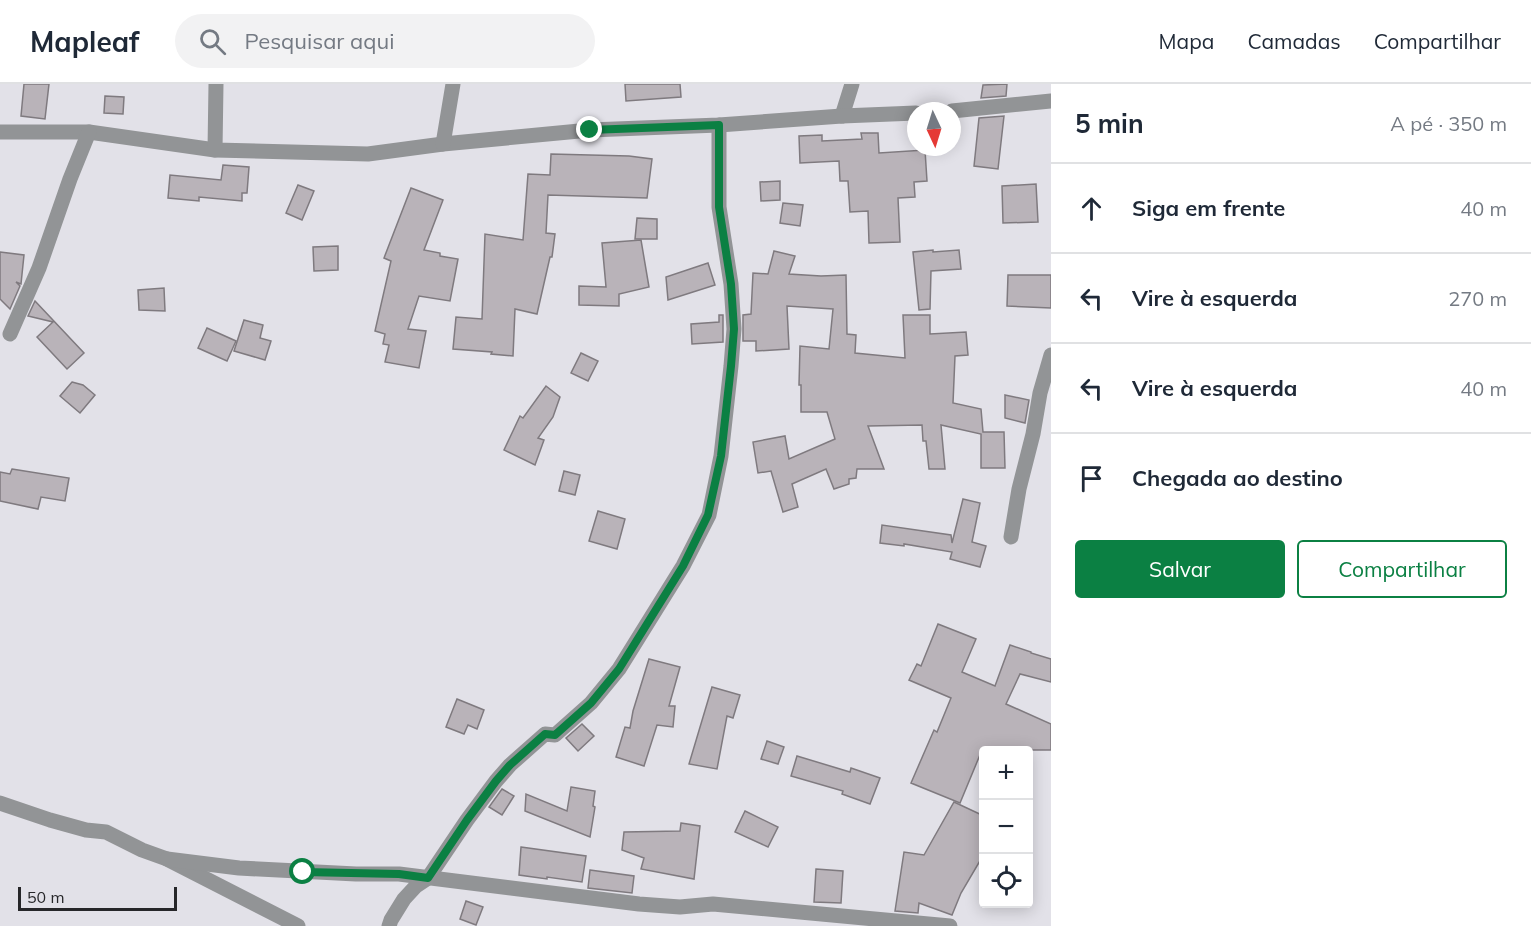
<!DOCTYPE html>
<html lang="pt">
<head>
<meta charset="utf-8">
<style>
  :root { --surface:#fff; --page:#f2f2f3; --text:#1f2937; --muted:#747a83; --line:#e0e1e3; --accent:#0b8043 }
  body { margin:0; font-family:Mulish,sans-serif; background:var(--page); color:var(--text) }
  .controls { position:absolute; right:18px; bottom:18px; display:grid; overflow:hidden; border-radius:6px; box-shadow:0 3px 15px #0003 }
  .controls button { width:54px; height:54px; display:grid; place-items:center; padding:0; border:0; border-bottom:2px solid var(--line); background:var(--surface); color:var(--text); font:30px sans-serif }
  .compass { position:absolute; left:907px; top:18px; width:54px; height:54px; border-radius:50%; background:var(--surface); box-shadow:0 3px 15px #0003; rotate:176deg }
  .scale { position:absolute; left:18px; bottom:15px; width:159px; box-sizing:border-box; padding-left:6px; border:3px solid #262629; border-top:0; font-size:16px; line-height:21px; white-space:nowrap; color:#262629; -webkit-text-stroke:4px #e2e1e8; paint-order:stroke }
  .stop { position:absolute; width:18px; height:18px; margin:-14px; border:4px solid #0b8043; border-radius:50%; background:#fff }
  .stop.end { background:#0b8043; border-color:#fff; box-shadow:0 2px 6px #0008 }
  .list { margin:0; padding:0; list-style:none }
  h2 { display:flex; justify-content:space-between; align-items:center; height:78px; margin:0; padding:0 24px; font-size:26px }
  h2 small { font-size:20px; font-weight:400; color:var(--muted) }
  .list li { display:grid; grid-template-columns:39px 1fr auto; gap:18px; align-items:center; box-sizing:border-box; height:90px; padding:0 24px; border-top:2px solid var(--line) }
  .list b { display:block; font-size:22px; white-space:nowrap }
  .list em { font-size:20px; font-style:normal; color:var(--muted) }
  .actions { display:flex; gap:12px; padding:18px 24px }
  .actions a { flex:1; padding:14px 0; border:2px solid var(--accent); border-radius:6px; text-align:center; font-size:21px; color:var(--accent) }
  .actions .main { background:var(--accent); color:#fff }
  .icon { flex:none; width:33px; height:33px; fill:none; stroke:currentColor; stroke-width:2; stroke-linecap:round; stroke-linejoin:round }
  .map { position:relative; flex:none; width:1051px; height:842px; overflow:hidden }
  header { display:flex; align-items:center; gap:36px; box-sizing:border-box; height:84px; padding:0 30px; background:var(--surface); border-bottom:2px solid var(--line) }
  header strong { font-size:28px }
  nav { display:flex; gap:33px; margin-inline-start:auto; font-size:21px }
  .search { width:420px; height:54px; background:var(--page); display:flex; align-items:center; gap:15px; box-sizing:border-box; padding:0 21px; border-radius:33px; color:var(--muted); font-size:22px }
  main { display:flex }
  aside { flex:1; background:var(--surface) }
  .map>svg:first-child { display:block }
</style>
</head>
<body>
<header>
<strong>Mapleaf</strong>
<div class="search"><svg class="icon" aria-label="search" viewBox="0 0 24 24"><circle cx="10" cy="10" r="6"/><path d="M15 15l6 6"/></svg>Pesquisar aqui</div>
<nav><a>Mapa</a><a>Camadas</a><a>Compartilhar</a></nav>
</header>
<main>
<div class="map">
<svg width="1051" height="842" viewBox="0 0 1051 842">
  <rect width="100%" height="100%" fill="#e2e1e8"/>
  <g fill="#b9b3b9" stroke="#7f7a7f" stroke-width="1.5">
    <path d="M 24,0 L 49,0 L 45,35 L 21,32 Z"/>
    <path d="M 625,0 L 680,0 L 681,13 L 626,17 Z"/>
    <path d="M 1007,0 L 1006,12 L 981,14 L 983,1 Z"/>
    <path d="M 105,12 L 124,13 L 123,30 L 104,29 Z"/>
    <path d="M 1004,32 L 998,85 L 974,82 L 979,34 Z"/>
    <path d="M 861,49 L 878,49 L 879,69 L 925,66 L 927,97 L 914,98 L 915,113 L 898,114 L 900,158 L 869,159 L 868,127 L 850,128 L 848,97 L 840,97 L 839,77 L 800,79 L 799,52 L 822,51 L 822,57 L 862,55 Z"/>
    <path d="M 551,70 L 629,72 L 652,75 L 647,114 L 548,111 L 546,149 L 555,150 L 552,173 L 550,173 L 537,230 L 515,225 L 513,272 L 491,270 L 492,268 L 453,265 L 456,233 L 482,235 L 485,150 L 523,156 L 528,90 L 550,91 Z"/>
    <path d="M 223,81 L 249,83 L 247,109 L 242,109 L 242,117 L 199,113 L 199,117 L 168,114 L 170,91 L 221,96 Z"/>
    <path d="M 780,97 L 780,116 L 761,117 L 760,98 Z"/>
    <path d="M 1036,100 L 1038,138 L 1003,139 L 1002,102 Z"/>
    <path d="M 298,101 L 314,107 L 302,136 L 286,129 Z"/>
    <path d="M 411,104 L 443,116 L 424,166 L 440,169 L 440,172 L 458,175 L 450,217 L 419,212 L 408,245 L 426,247 L 419,284 L 385,278 L 389,261 L 383,260 L 385,250 L 375,247 L 391,177 L 384,174 Z"/>
    <path d="M 783,119 L 803,121 L 800,142 L 780,139 Z"/>
    <path d="M 637,134 L 657,135 L 657,155 L 635,155 Z"/>
    <path d="M 641,156 L 649,203 L 619,210 L 619,222 L 579,221 L 579,202 L 606,203 L 602,159 Z"/>
    <path d="M 338,162 L 338,186 L 314,187 L 313,163 Z"/>
    <path d="M 933,166 L 933,168 L 959,166 L 961,185 L 931,187 L 930,225 L 919,226 L 913,168 Z"/>
    <path d="M 774,167 L 795,172 L 789,190 L 821,192 L 846,191 L 847,250 L 856,251 L 855,269 L 905,274 L 903,231 L 930,231 L 930,250 L 966,248 L 968,271 L 955,272 L 953,319 L 981,325 L 983,348 L 1004,348 L 1005,384 L 981,384 L 981,350 L 941,341 L 945,385 L 929,385 L 926,357 L 923,357 L 922,341 L 868,342 L 884,385 L 857,385 L 856,394 L 849,395 L 849,400 L 834,405 L 826,385 L 792,400 L 798,423 L 783,428 L 771,387 L 758,389 L 753,358 L 785,352 L 789,375 L 835,355 L 827,328 L 801,328 L 801,301 L 799,301 L 800,262 L 829,265 L 833,225 L 787,222 L 789,265 L 756,267 L 756,257 L 743,257 L 743,231 L 751,230 L 753,189 L 768,190 Z"/>
    <path d="M 0,168 L 24,171 L 21,200 L 16,198 L 20,202 L 10,225 L 0,215 Z"/>
    <path d="M 708,179 L 715,201 L 668,216 L 666,193 Z"/>
    <path d="M 1008,191 L 1051,191 L 1051,224 L 1007,222 Z"/>
    <path d="M 164,204 L 165,227 L 139,226 L 138,206 Z"/>
    <path d="M 35,217 L 84,269 L 67,285 L 37,253 L 53,238 L 28,232 Z"/>
    <path d="M 719,231 L 723,231 L 723,258 L 692,260 L 691,240 L 719,238 Z"/>
    <path d="M 244,236 L 263,241 L 260,254 L 271,257 L 265,276 L 234,267 Z"/>
    <path d="M 207,244 L 236,257 L 227,277 L 198,264 Z"/>
    <path d="M 581,269 L 598,277 L 588,297 L 571,289 Z"/>
    <path d="M 72,298 L 83,301 L 95,311 L 80,329 L 60,312 Z"/>
    <path d="M 546,302 L 560,313 L 553,333 L 538,354 L 544,356 L 535,381 L 504,366 L 520,332 L 523,334 Z"/>
    <path d="M 1005,311 L 1029,316 L 1025,339 L 1005,334 Z"/>
    <path d="M 12,385 L 69,394 L 65,417 L 41,413 L 38,425 L 0,417 L 0,388 L 10,390 Z"/>
    <path d="M 564,387 L 580,391 L 575,411 L 559,407 Z"/>
    <path d="M 963,415 L 980,419 L 972,458 L 986,462 L 980,483 L 950,475 L 952,468 L 904,460 L 904,462 L 880,459 L 882,441 L 951,451 L 952,459 Z"/>
    <path d="M 598,427 L 625,435 L 617,465 L 589,457 Z"/>
    <path d="M 938,540 L 976,555 L 962,588 L 995,602 L 1010,561 L 1031,568 L 1031,569 L 1051,575 L 1051,598 L 1020,590 L 1006,620 L 1051,640 L 1051,666 L 982,666 L 960,719 L 911,699 L 934,646 L 937,648 L 951,614 L 909,596 L 917,580 L 921,582 Z"/>
    <path d="M 649,575 L 680,583 L 669,622 L 675,622 L 673,643 L 657,641 L 644,682 L 616,673 L 625,643 L 630,644 L 633,627 Z"/>
    <path d="M 712,603 L 740,611 L 733,634 L 727,632 L 717,685 L 689,680 Z"/>
    <path d="M 457,615 L 484,626 L 477,645 L 468,641 L 464,650 L 446,643 Z"/>
    <path d="M 582,640 L 594,652 L 578,667 L 566,654 Z"/>
    <path d="M 767,657 L 784,663 L 778,680 L 761,675 Z"/>
    <path d="M 797,672 L 850,688 L 851,684 L 880,694 L 870,720 L 842,710 L 843,707 L 791,692 Z"/>
    <path d="M 571,703 L 595,707 L 593,722 L 595,723 L 590,753 L 525,727 L 526,710 L 567,727 Z"/>
    <path d="M 502,705 L 514,712 L 502,731 L 489,723 Z"/>
    <path d="M 954,718 L 984,732 L 984,770 L 961,809 L 952,831 L 919,819 L 918,829 L 895,827 L 904,768 L 924,771 Z"/>
    <path d="M 745,727 L 778,743 L 768,763 L 735,748 Z"/>
    <path d="M 681,739 L 700,742 L 694,795 L 641,785 L 644,774 L 622,766 L 624,748 L 680,747 Z"/>
    <path d="M 521,763 L 586,772 L 582,798 L 547,793 L 547,795 L 519,791 Z"/>
    <path d="M 816,785 L 843,787 L 841,819 L 814,818 Z"/>
    <path d="M 590,786 L 634,792 L 632,809 L 588,804 Z"/>
    <path d="M 466,817 L 483,823 L 476,841 L 460,835 Z"/>
  </g>
  <g fill="none" stroke-linecap="round" stroke-linejoin="round">
    <g stroke="#929496" stroke-width="15">
      <path d="M 952,27 L 1051,17"/>
      <path d="M 842,32 L 852,0"/>
      <path d="M 0,48 L 89,48 L 215,66 L 368,70 L 443,60 L 590,46 L 719,41 L 842,32 L 916,29"/>
      <path d="M 443,60 L 453,0"/>
      <path d="M 215,66 L 216,0"/>
      <path d="M 10,250 L 39,184 L 70,95 L 89,48"/>
      <path d="M 1011,453 L 1019,405 L 1033,350 L 1040,309 L 1051,271"/>
      <path d="M 0,719 L 50,736 L 86,746 L 106,748 L 142,766 L 167,775 L 298,842"/>
      <path d="M 167,775 L 239,784 L 356,790 L 399,790 L 639,820 L 680,823 L 713,820 L 950,842"/>
      <path d="M 389,842 L 391,836 L 404,815 L 416,802 L 428,794 L 467,736 L 496,697 L 510,681 L 545,650 L 555,651 L 591,619 L 619,585 L 683,482 L 709,431 L 721,372 L 731,282 L 734,245 L 731,200 L 719,123 L 719,41"/>
    </g>
  </g>
  <g fill="none" stroke-linecap="round" stroke-linejoin="round">
    <path stroke="#0b8043" stroke-width="8" d="M 303,788 L 399,790 L 428,794 L 467,736 L 496,697 L 510,681 L 545,650 L 555,651 L 591,619 L 619,585 L 683,482 L 708,431 L 721,372 L 731,282 L 734,245 L 731,200 L 719,123 L 719,41 L 590,46"/>
  </g>
</svg>
<div class="controls">
<button>+</button>
<button>−</button>
<button><svg class="icon" aria-label="locate" viewBox="0 0 24 24"><circle cx="12" cy="12" r="6"/><path d="M12 2v4M12 18v4M2 12h4M18 12h4"/></svg></button>
</div>
<svg class="compass" viewBox="-18 -18 36 36"><path d="M0-13l5 13h-10z" fill="#e53935"/><path d="M0 13l5-13h-10z" fill="#747a83"/></svg>
<div class="scale">50 m</div>
<div class="stop" style="left:303px;top:788px"></div>
<div class="stop end" style="left:590px;top:46px"></div>
</div>
<aside>
<h2>5 min<small>A pé · 350 m</small></h2>
<ul class="list">
<li><svg class="icon" aria-label="ahead" viewBox="0 0 24 24"><path d="M12 20V5M6 11l6-6 6 6"/></svg><div><b>Siga em frente</b></div><em>40 m</em></li>
<li><svg class="icon" aria-label="left" viewBox="0 0 24 24"><path d="M17 20v-9H6M10 6l-5 5 5 5"/></svg><div><b>Vire à esquerda</b></div><em>270 m</em></li>
<li><svg class="icon" aria-label="left" viewBox="0 0 24 24"><path d="M17 20v-9H6M10 6l-5 5 5 5"/></svg><div><b>Vire à esquerda</b></div><em>40 m</em></li>
<li><svg class="icon" aria-label="arrive" viewBox="0 0 24 24"><path d="M6 21V4h12l-3 4 3 4H6"/></svg><div><b>Chegada ao destino</b></div></li>
</ul>
<div class="actions"><a class="main">Salvar</a><a>Compartilhar</a></div>
</aside>
</main>
</body>
</html>
